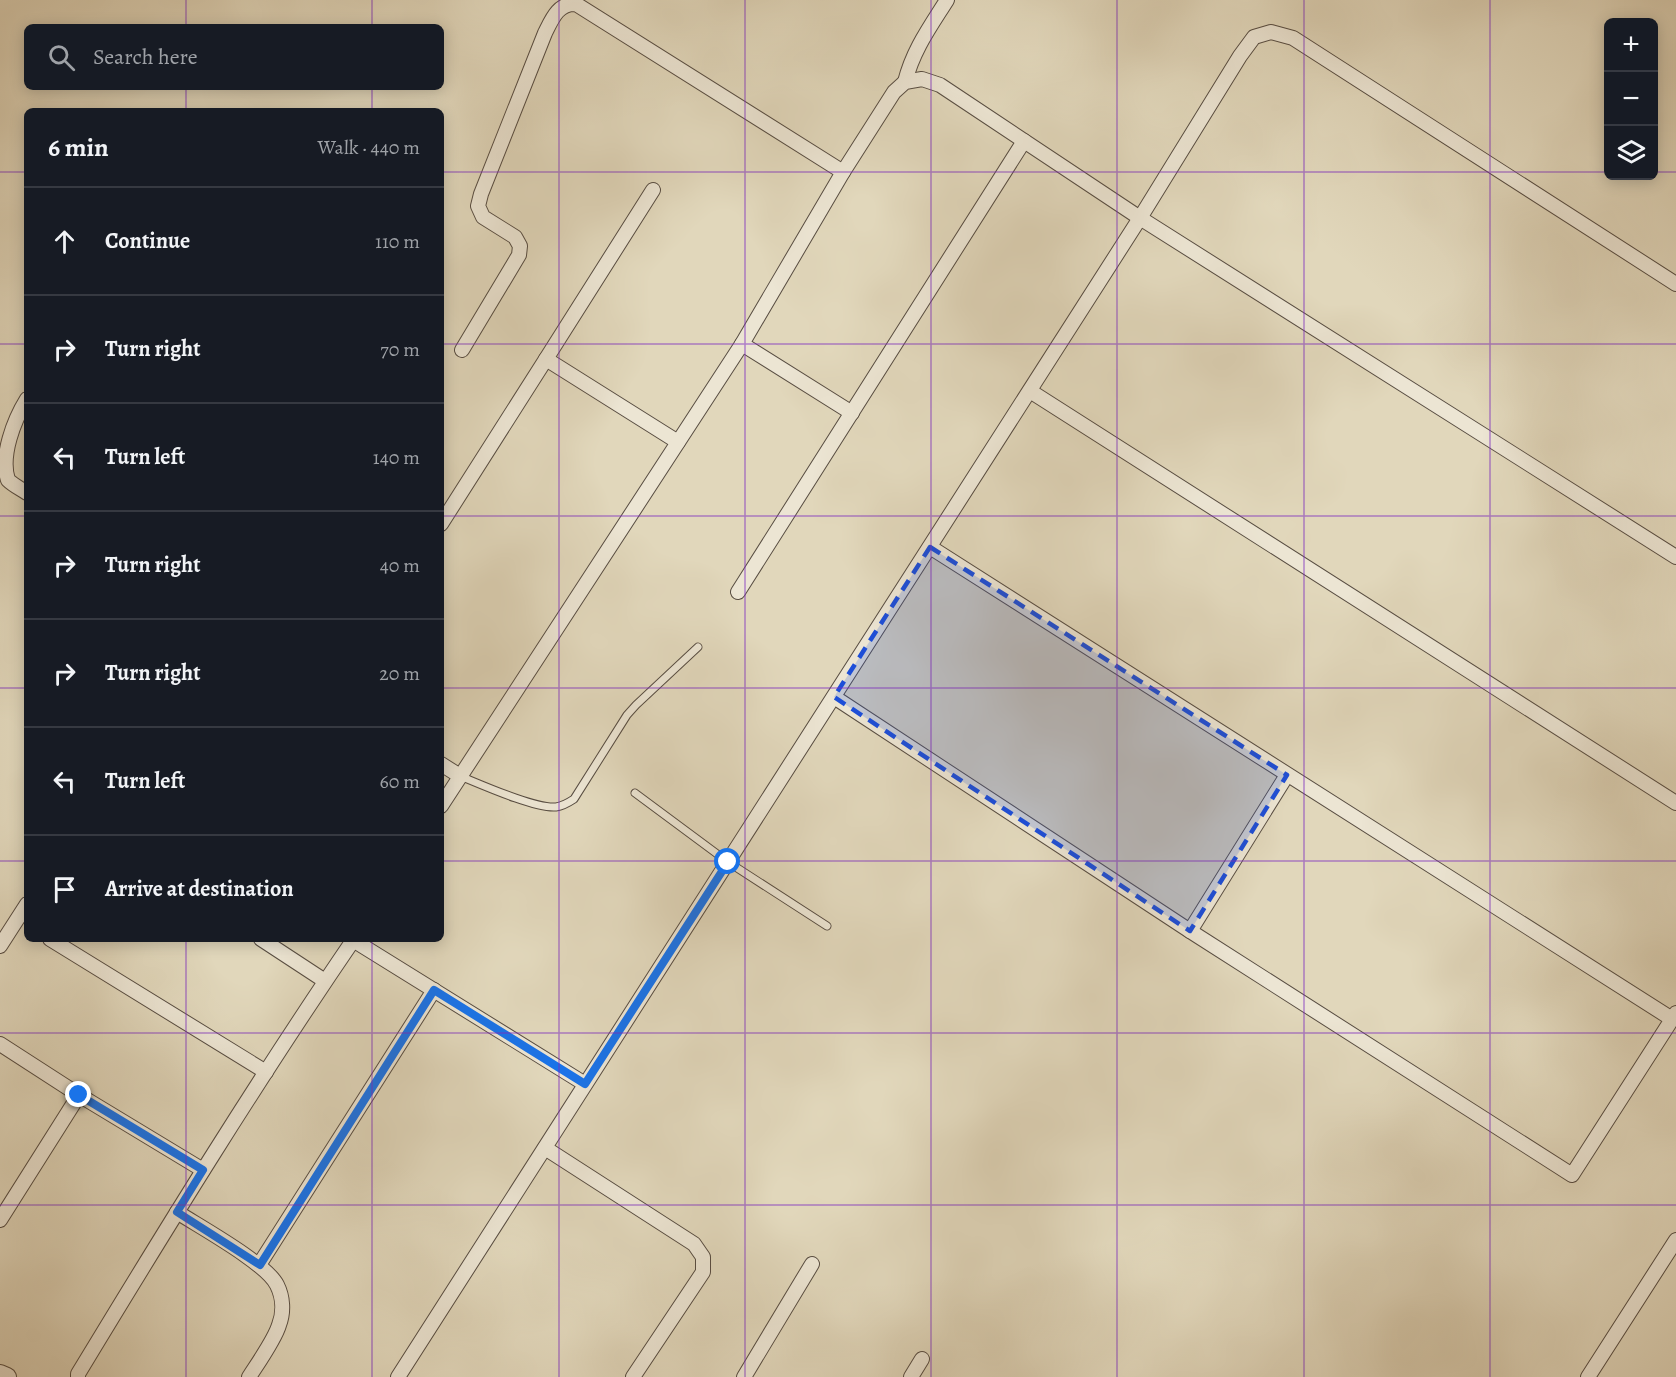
<!DOCTYPE html>
<html lang="en">
<head>
<meta charset="utf-8">
<style>
  :root { --surface:#171b24; --page:#242831; --text:#f1f3f6; --muted:#9ea1a6; --line:#363941 }
  body { margin:0; font-family:Alegreya,serif; background:var(--page); color:var(--text) }
  .controls { position:absolute; right:18px; top:18px; display:grid; overflow:hidden; border-radius:9px; box-shadow:0 3px 15px #0003 }
  .controls button { width:54px; height:54px; display:grid; place-items:center; padding:0; border:0; border-bottom:2px solid var(--line); background:var(--surface); color:var(--text); font:30px sans-serif }
  .stop { position:absolute; width:18px; height:18px; margin:-14px; border:4px solid #1a73e8; border-radius:50%; background:#fff }
  .stop.end { background:#1a73e8; border-color:#fff; box-shadow:0 2px 6px #0008 }
  .list { margin:0; padding:0; list-style:none }
  h2 { display:flex; justify-content:space-between; align-items:center; height:78px; margin:0; padding:0 24px; font-size:26px }
  h2 small { font-size:20px; font-weight:400; color:var(--muted) }
  .list li { display:grid; grid-template-columns:39px 1fr auto; gap:18px; align-items:center; box-sizing:border-box; height:108px; padding:0 24px; border-top:2px solid var(--line) }
  .list b { display:block; font-size:22px; white-space:nowrap }
  .list em { font-size:20px; font-style:normal; color:var(--muted) }
  .icon { flex:none; width:33px; height:33px; fill:none; stroke:currentColor; stroke-width:2; stroke-linecap:round; stroke-linejoin:round }
  .map { position:relative; flex:none; width:1676px; height:1377px; overflow:hidden }
  .search { position:absolute; background:var(--surface); box-shadow:0 3px 15px #0003; left:24px; top:24px; width:420px; height:66px; display:flex; align-items:center; gap:15px; box-sizing:border-box; padding:0 21px; border-radius:9px; color:var(--muted); font-size:22px }
  .panel { position:absolute; background:var(--surface); box-shadow:0 3px 15px #0003; left:24px; top:108px; width:420px; height:834px; border-radius:9px }
  .map>svg:first-child { display:block }
</style>
</head>
<body>
<div class="map">
<svg width="1676" height="1377" viewBox="0 0 1676 1377">
  <rect width="100%" height="100%" fill="#e1d7bb"/>
  <filter id="stains"><feTurbulence type="fractalNoise" baseFrequency=".00333" numOctaves="4"/><feColorMatrix values="0 0 0 0 .2 0 0 0 0 .09 0 0 0 0 .02 0 0 0 .5 -.17"/></filter>
  <radialGradient id="worn" r=".72"><stop offset=".6" stop-color="#630" stop-opacity="0"/><stop offset="1" stop-color="#630" stop-opacity=".3"/></radialGradient>
  <g fill="none" stroke-linecap="round" stroke-linejoin="round">
    <defs>
      <g id="service">
        <path d="M 460,776 C 482,785 536,809 556,807 C 563,806 568,803 574,799 L 627,715 L 636,705 L 698,647"/>
        <path d="M 635,793 L 728,862 L 827,926"/>
      </g>
      <g id="minor">
        <path d="M 905,82 C 913,50 930,27 947,0"/>
        <path d="M 742,344 L 852,413"/>
        <path d="M 462,350 L 519,255 L 520,246 L 515,237 L 483,217 L 478,206 L 481,194 L 545,33 C 552,19 558,3 576,4 L 843,172"/>
        <path d="M 546,359 L 653,190"/>
        <path d="M 1030,391 L 1676,803"/>
        <path d="M 27,399 C 14,420 0,456 8,480 C 13,485 21,489 27,493"/>
        <path d="M 441,524 L 546,359 L 678,442"/>
        <path d="M 930,547 L 1672,1019"/>
        <path d="M 738,592 L 1024,141"/>
        <path d="M 834,697 L 1190,931 L 1572,1175 L 1676,1013"/>
        <path d="M 441,764 L 460,776"/>
        <path d="M 441,806 L 742,344 L 843,172 L 894,92 L 905,82 L 922,79 L 940,85 L 1140,218 L 1676,557"/>
        <path d="M 1190,931 L 1287,775"/>
        <path d="M 50,939 L 266,1072"/>
        <path d="M 261,939 L 325,981"/>
        <path d="M 353,940 L 585,1084"/>
        <path d="M 0,946 L 27,904"/>
        <path d="M 0,1044 L 79,1095 L 203,1170"/>
        <path d="M 545,1148 L 694,1244 L 703,1257 L 703,1272 L 633,1377"/>
        <path d="M 177,1212 C 200,1227 266,1263 277,1285 C 283,1297 284,1312 279,1325 C 275,1339 258,1363 249,1377"/>
        <path d="M 0,1220 L 79,1095"/>
        <path d="M 259,1265 L 434,990"/>
        <path d="M 78,1377 L 78,1374 C 167,1227 257,1081 354,939"/>
        <path d="M 398,1377 L 1140,218 L 1240,56 L 1254,37 L 1271,32 L 1293,38 L 1676,284"/>
        <path d="M 744,1377 L 812,1264"/>
        <path d="M 911,1377 L 922,1359"/>
        <path d="M 1588,1377 L 1676,1240"/>
      </g>
      <path id="tertiary" d="M 0,1374 L 7,1377"/>
    </defs>
    <use href="#service" stroke="#584d42" stroke-width="9"/>
    <use href="#minor" stroke="#584d42" stroke-width="16"/>
    <use href="#tertiary" stroke="#584d42" stroke-width="20"/>
    <use href="#service" stroke="#ece5d3" stroke-width="7"/>
    <use href="#minor" stroke="#ece5d3" stroke-width="14"/>
    <use href="#tertiary" stroke="#ece5d3" stroke-width="18"/>
  </g>
  <g fill="none" stroke-linecap="round" stroke-linejoin="round">
    <path stroke="#1a73e8" stroke-width="8" d="M 79,1095 L 203,1170 L 177,1212 L 260,1265 L 434,990 L 585,1084 L 728,862"/>
  </g>
  <path fill="#1d4ed8" fill-opacity="0.2" stroke="#1d4ed8" stroke-width="4.5" stroke-dasharray="12 8" stroke-linejoin="round" d="M 930,547 L 1287,775 L 1190,931 L 834,697 Z"/>
  <path fill="none" stroke="#7b2cbf" stroke-width="1.5" stroke-opacity="0.55" d="M 186,0 L 186,27M 372,0 L 372,27M 559,0 L 559,1377M 745,0 L 745,1377M 931,0 L 931,1377M 1117,0 L 1117,1377M 1304,0 L 1304,1377M 1490,0 L 1490,1377M 186,87 L 186,111M 372,87 L 372,111M 0,172 L 27,172M 441,172 L 1608,172M 1654,172 L 1676,172M 0,344 L 27,344M 441,344 L 1676,344M 0,516 L 27,516M 441,516 L 1676,516M 0,688 L 27,688M 441,688 L 1676,688M 0,861 L 27,861M 441,861 L 1676,861M 186,939 L 186,1377M 372,939 L 372,1377M 0,1033 L 1676,1033M 0,1205 L 1676,1205"/>
  <rect width="100%" height="100%" filter="url(#stains)"/>
  <rect width="100%" height="100%" fill="url(#worn)"/>
</svg>
<div class="controls">
<button>+</button>
<button>−</button>
<button><svg class="icon" aria-label="layers" viewBox="0 0 24 24"><path d="M12 4l9 5-9 5-9-5zM3 14l9 5 9-5"/></svg></button>
</div>
<div class="stop" style="left:728px;top:862px"></div>
<div class="stop end" style="left:79px;top:1095px"></div>
<div class="search"><svg class="icon" aria-label="search" viewBox="0 0 24 24"><circle cx="10" cy="10" r="6"/><path d="M15 15l6 6"/></svg>Search here</div>
<section class="panel">
<h2>6 min<small>Walk · 440 m</small></h2>
<ul class="list">
<li><svg class="icon" aria-label="ahead" viewBox="0 0 24 24"><path d="M12 20V5M6 11l6-6 6 6"/></svg><div><b>Continue</b></div><em>110 m</em></li>
<li><svg class="icon" aria-label="right" viewBox="0 0 24 24"><path d="M7 20v-9h11M14 6l5 5-5 5"/></svg><div><b>Turn right</b></div><em>70 m</em></li>
<li><svg class="icon" aria-label="left" viewBox="0 0 24 24"><path d="M17 20v-9H6M10 6l-5 5 5 5"/></svg><div><b>Turn left</b></div><em>140 m</em></li>
<li><svg class="icon" aria-label="right" viewBox="0 0 24 24"><path d="M7 20v-9h11M14 6l5 5-5 5"/></svg><div><b>Turn right</b></div><em>40 m</em></li>
<li><svg class="icon" aria-label="right" viewBox="0 0 24 24"><path d="M7 20v-9h11M14 6l5 5-5 5"/></svg><div><b>Turn right</b></div><em>20 m</em></li>
<li><svg class="icon" aria-label="left" viewBox="0 0 24 24"><path d="M17 20v-9H6M10 6l-5 5 5 5"/></svg><div><b>Turn left</b></div><em>60 m</em></li>
<li><svg class="icon" aria-label="arrive" viewBox="0 0 24 24"><path d="M6 21V4h12l-3 4 3 4H6"/></svg><div><b>Arrive at destination</b></div></li>
</ul>
</section>
</div>
</body>
</html>
